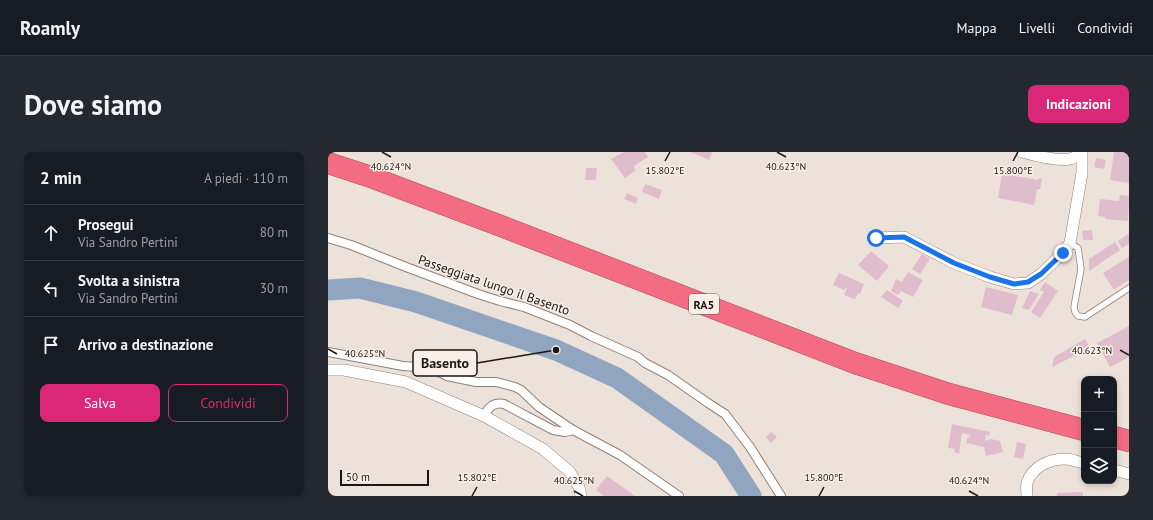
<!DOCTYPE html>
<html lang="it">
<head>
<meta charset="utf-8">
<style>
  :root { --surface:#171b24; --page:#242831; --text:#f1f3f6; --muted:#9ea1a6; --line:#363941; --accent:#db2777 }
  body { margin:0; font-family:"PT Sans",sans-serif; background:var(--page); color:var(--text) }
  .controls { position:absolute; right:12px; bottom:12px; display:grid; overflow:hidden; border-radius:8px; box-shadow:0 2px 6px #0003 }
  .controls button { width:36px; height:36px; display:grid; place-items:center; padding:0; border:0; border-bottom:1px solid var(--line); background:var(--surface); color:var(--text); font:20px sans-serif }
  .scale { position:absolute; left:12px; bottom:10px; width:89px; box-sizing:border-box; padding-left:4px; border:2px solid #1a1613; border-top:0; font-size:11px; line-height:14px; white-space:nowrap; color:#1a1613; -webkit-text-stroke:3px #faefe6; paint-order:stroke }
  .stop { position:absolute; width:12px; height:12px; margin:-9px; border:3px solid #1a73e8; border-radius:50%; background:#fff }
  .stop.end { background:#1a73e8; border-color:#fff; box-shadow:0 1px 4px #0008 }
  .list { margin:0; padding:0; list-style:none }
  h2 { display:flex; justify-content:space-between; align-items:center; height:52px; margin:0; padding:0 16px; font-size:17px }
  h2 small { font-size:13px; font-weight:400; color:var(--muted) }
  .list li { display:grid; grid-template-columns:26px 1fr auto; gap:12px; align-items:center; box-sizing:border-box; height:56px; padding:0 16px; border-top:1px solid var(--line) }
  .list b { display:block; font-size:15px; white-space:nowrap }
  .list p { margin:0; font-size:13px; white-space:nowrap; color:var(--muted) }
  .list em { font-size:13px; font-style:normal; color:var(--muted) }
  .actions { display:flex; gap:8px; padding:12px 16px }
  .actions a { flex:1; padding:9px 0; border:1px solid var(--accent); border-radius:8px; text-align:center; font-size:14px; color:var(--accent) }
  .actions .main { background:var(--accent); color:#fff }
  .icon { flex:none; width:22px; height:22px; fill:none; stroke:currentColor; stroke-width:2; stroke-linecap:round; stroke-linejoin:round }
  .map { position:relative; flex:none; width:801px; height:344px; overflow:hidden; border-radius:8px }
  header { display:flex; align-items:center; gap:24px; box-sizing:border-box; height:56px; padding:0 20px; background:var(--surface); border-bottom:1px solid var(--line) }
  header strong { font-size:19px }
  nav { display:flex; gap:22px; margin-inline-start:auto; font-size:14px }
  .intro { display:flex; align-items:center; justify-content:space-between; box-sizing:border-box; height:96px; padding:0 24px }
  h1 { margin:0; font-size:28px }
  .button { padding:10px 18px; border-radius:8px; background:var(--accent); color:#fff; font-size:14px; font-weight:700 }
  main { display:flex; gap:24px; padding:0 24px }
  aside { flex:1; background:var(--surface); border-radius:8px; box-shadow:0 2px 6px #0003 }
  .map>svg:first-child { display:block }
</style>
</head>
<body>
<header>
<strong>Roamly</strong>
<nav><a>Mappa</a><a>Livelli</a><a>Condividi</a></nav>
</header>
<div class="intro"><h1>Dove siamo</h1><a class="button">Indicazioni</a></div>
<main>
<aside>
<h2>2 min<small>A piedi · 110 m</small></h2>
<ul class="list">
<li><svg class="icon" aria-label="ahead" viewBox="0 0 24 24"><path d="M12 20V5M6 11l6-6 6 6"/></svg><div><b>Prosegui</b><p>Via Sandro Pertini</p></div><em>80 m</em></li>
<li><svg class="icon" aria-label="left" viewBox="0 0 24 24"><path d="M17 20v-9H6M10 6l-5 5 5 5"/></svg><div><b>Svolta a sinistra</b><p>Via Sandro Pertini</p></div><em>30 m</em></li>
<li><svg class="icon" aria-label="arrive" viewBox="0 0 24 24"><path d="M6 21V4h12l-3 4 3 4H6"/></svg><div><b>Arrivo a destinazione</b></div></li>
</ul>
<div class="actions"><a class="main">Salva</a><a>Condividi</a></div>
</aside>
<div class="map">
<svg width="801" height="344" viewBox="0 0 801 344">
  <rect width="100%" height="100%" fill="#ede2d9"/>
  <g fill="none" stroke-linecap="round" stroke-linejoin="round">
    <path stroke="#90a5c0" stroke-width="21" d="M 0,138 L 32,136 L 88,150 L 228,198 L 289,226 L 396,302 L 423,344"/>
  </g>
  <g fill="#e0bdcd">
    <path d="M 296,0 L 317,0 L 320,5 L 306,14 L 308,18 L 297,26 L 283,7 Z"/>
    <path d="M 362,0 L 384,0 L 381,8 Z"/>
    <path d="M 786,0 L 801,0 L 801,31 L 782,28 Z"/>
    <path d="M 768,6 L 778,8 L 776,17 L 766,15 Z"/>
    <path d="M 258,16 L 269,16 L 268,28 L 257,28 Z"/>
    <path d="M 674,22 L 710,28 L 711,26 L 714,27 L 712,37 L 709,37 L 706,53 L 670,46 Z"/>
    <path d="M 317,32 L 334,38 L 331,47 L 314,40 Z"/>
    <path d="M 299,41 L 310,46 L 308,52 L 296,47 Z"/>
    <path d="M 792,43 L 801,44 L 800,69 L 777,67 L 777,65 L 770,64 L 772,47 L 791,49 Z"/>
    <path d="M 764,78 L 765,88 L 755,88 L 754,79 Z"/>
    <path d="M 800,82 L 801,84 L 801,92 L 794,96 L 790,89 Z"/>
    <path d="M 787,90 L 792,98 L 761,119 L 761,107 Z"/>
    <path d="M 543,99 L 561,114 L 549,129 L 530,113 Z"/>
    <path d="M 594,102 L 602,107 L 592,122 L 584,117 Z"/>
    <path d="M 801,105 L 801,128 L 786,138 L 775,121 Z"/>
    <path d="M 580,120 L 595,128 L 585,145 L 573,139 L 570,143 L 563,139 L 568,127 L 574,130 Z"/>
    <path d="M 511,121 L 536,132 L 532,142 L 530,141 L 527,147 L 516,143 L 519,136 L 518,135 L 516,138 L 505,133 Z"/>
    <path d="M 717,130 L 730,139 L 712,166 L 703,160 L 716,140 L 712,138 Z"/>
    <path d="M 658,135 L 690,143 L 684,163 L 653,155 Z"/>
    <path d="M 559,138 L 575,149 L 570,156 L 553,145 Z"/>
    <path d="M 702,139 L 711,142 L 701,158 L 694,156 Z"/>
    <path d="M 801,174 L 801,205 L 782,215 L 769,191 Z"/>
    <path d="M 757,187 L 762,196 L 724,215 L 726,205 Z"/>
    <path d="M 624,272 L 662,280 L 661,284 L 658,283 L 657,289 L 663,287 L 672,289 L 675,300 L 658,304 L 656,295 L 638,291 L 640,284 L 642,285 L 642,283 L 634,281 L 631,302 L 626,300 L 627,297 L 620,296 Z"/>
    <path d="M 443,280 L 449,285 L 443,291 L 438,285 Z"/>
    <path d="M 689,290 L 698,292 L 695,307 L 686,305 Z"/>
    <path d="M 279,324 L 307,344 L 276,344 L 268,338 Z"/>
    <path d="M 755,340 L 755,344 L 729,344 L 729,341 Z"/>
  </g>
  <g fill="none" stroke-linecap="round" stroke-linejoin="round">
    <defs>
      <path id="service" d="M 742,91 L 750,96 L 753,117 L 746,155 L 747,160 L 750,164 L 757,165 L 801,136"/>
      <g id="pedestrian">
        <path d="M 0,86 L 23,93 L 78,115 L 150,142 L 172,149 L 196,155 L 242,173 L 263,184 L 310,205 L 317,211 L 340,223 L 380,251 L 397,262 L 422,295 L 453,344"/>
        <path d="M 0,200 L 75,214 L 103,216 L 119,224 L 148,230 L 168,230 L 187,235 L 193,238 L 211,255 L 245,278 L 292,303 L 351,344"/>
        <path d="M 156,264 C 161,255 165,250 176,252 L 225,278 L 237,280 L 245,278"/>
      </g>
      <g id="minor">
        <path d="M 694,0 C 708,4 729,9 742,7 C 747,6 750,3 753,0"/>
        <path d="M 548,86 L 576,85 L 626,111 L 662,125 L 686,132 L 700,131 L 713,122 L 735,101 L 742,91 L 754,21 L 754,0"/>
        <path d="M 0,218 L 16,218 L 78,230 L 156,264 L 215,297 L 242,320 L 251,335 L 253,344"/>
        <path d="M 786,318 L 801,322"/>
        <path d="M 699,344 C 699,340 698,335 699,331 C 704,315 721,307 737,307 C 743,307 750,310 756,311"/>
      </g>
      <g id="motorway">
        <path d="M 0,11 L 40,24 L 173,74 L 527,211 L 621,242 L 756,278"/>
        <path d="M 786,285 L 801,289"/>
      </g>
    </defs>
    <use href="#service" stroke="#8c827a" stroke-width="7"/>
    <use href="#pedestrian" stroke="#8c827a" stroke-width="10"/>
    <use href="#minor" stroke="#8c827a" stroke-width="12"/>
    <use href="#motorway" stroke="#a74e5a" stroke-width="22"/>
    <use href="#service" stroke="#fff" stroke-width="5.5"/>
    <use href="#pedestrian" stroke="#fff" stroke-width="8"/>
    <use href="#minor" stroke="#fff" stroke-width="11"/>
    <use href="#motorway" stroke="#f36c81" stroke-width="21"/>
  </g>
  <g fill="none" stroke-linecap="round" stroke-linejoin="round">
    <path stroke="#1a73e8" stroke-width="5" d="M 548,86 L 576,85 L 626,111 L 662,125 L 686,132 L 700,130 L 713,122 L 735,101"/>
  </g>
  <path fill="none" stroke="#1a1613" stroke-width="1.5" d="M 54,0 L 63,5M 449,0 L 458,5M 337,9 L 342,0M 685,9 L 690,0M 0,197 L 9,202M 792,198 L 801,203M 246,339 L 255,344M 641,339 L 650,344M 144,344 L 149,335M 491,344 L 496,335"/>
  <g text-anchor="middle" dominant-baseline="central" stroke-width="3" stroke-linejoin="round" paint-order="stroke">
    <rect fill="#faefe6" stroke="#5d5752" stroke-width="1" x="361" y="142" width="30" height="20" rx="3"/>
    <g font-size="12" font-weight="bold" fill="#1a1613">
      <text x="376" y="152">RA5</text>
    </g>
    <g font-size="13" fill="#1a1613" stroke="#faefe6">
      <text transform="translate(166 133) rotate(19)">Passeggiata lungo il Basento</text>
    </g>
  </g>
  <g font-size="10" text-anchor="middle" fill="#1a1613" stroke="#faefe6" stroke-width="3" stroke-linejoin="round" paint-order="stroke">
    <text x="63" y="18">40.624°N</text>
    <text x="458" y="18">40.623°N</text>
    <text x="337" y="22">15.802°E</text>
    <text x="685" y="22">15.800°E</text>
    <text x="764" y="202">40.623°N</text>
    <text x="37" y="205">40.625°N</text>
    <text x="149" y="329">15.802°E</text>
    <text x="496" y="329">15.800°E</text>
    <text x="246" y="332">40.625°N</text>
    <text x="641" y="332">40.624°N</text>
  </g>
  <path fill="none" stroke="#1a1613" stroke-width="1.5" d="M228 198L149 211"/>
  <circle fill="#1a1613" stroke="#faefe6" stroke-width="1.5" cx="228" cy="198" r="4"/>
  <rect fill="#faefe6" stroke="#1a1613" stroke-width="1.5" x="85" y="198" width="64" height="26" rx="4"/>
  <g font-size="14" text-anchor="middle" font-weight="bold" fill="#1a1613">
    <text x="117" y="216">Basento</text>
  </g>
</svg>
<div class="controls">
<button>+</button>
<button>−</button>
<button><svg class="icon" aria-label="layers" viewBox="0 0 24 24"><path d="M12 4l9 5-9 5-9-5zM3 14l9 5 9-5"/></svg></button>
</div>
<div class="scale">50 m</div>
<div class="stop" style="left:548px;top:86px"></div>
<div class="stop end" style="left:735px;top:101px"></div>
</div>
</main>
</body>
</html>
